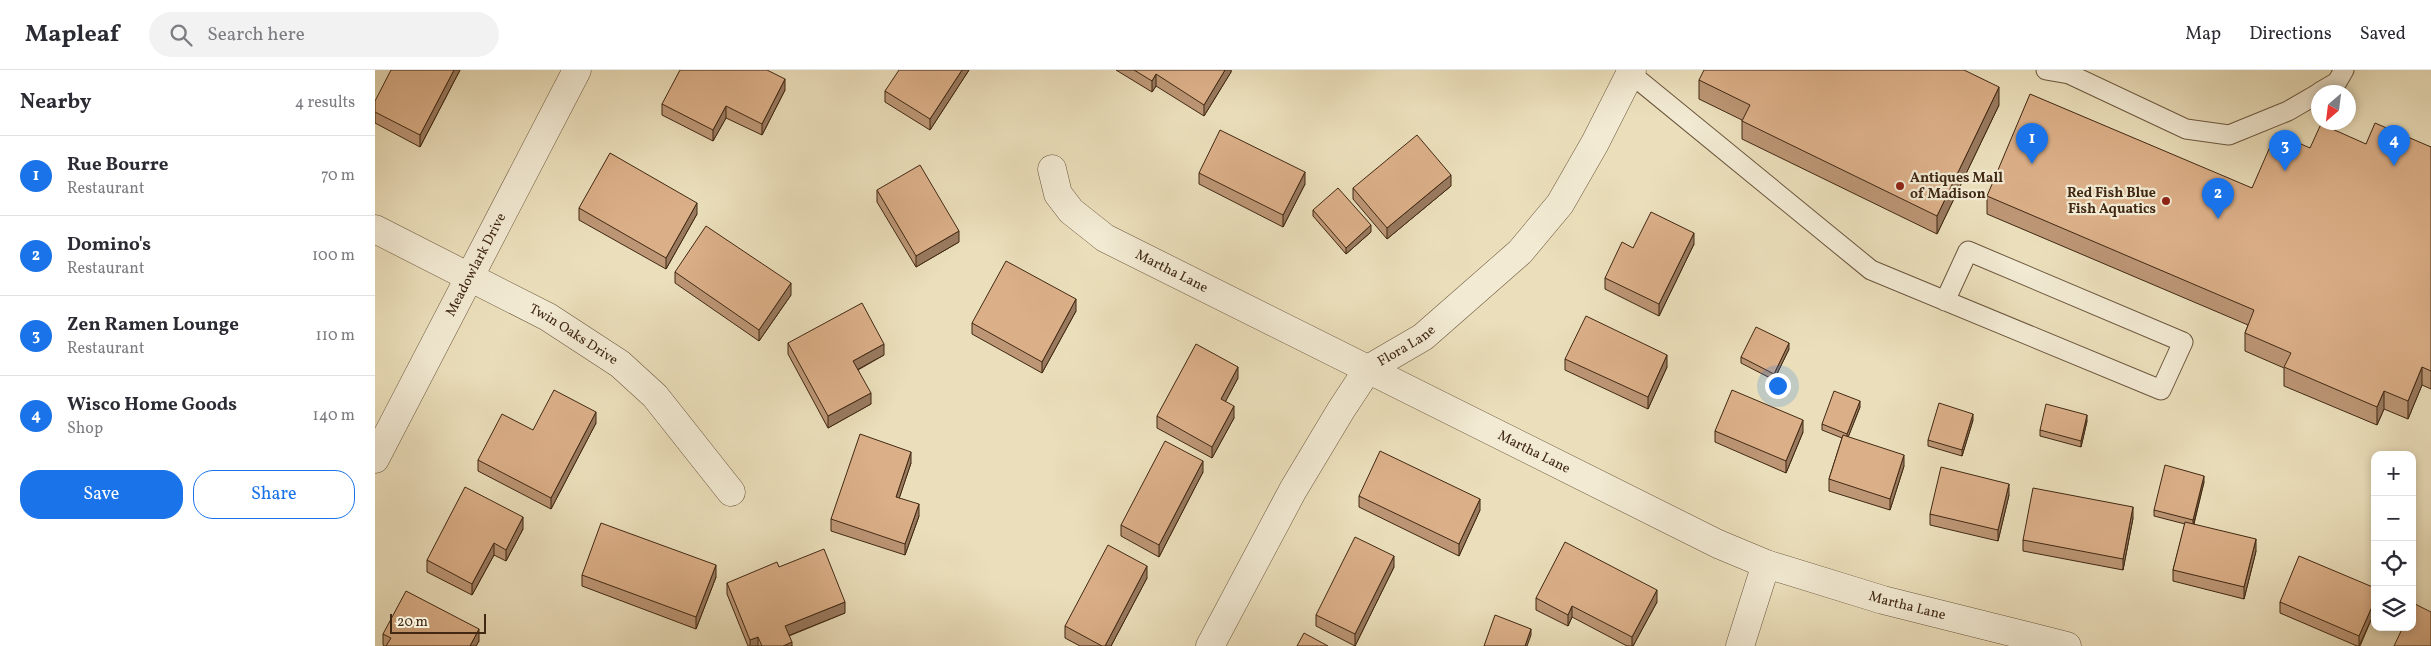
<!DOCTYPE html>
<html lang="en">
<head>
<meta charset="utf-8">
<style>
  :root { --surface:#fff; --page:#f2f2f3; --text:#2b2b33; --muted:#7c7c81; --line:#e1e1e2; --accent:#1a73e8 }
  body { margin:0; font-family:Vollkorn,serif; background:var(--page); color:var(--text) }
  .controls { position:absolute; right:15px; bottom:15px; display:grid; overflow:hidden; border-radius:10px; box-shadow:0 2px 8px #0003 }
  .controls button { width:45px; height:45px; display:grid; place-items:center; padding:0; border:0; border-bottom:1px solid var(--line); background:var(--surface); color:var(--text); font:25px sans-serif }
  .compass { position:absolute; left:1936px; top:15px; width:45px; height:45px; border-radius:50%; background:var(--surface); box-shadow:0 2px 8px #0003; rotate:208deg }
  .scale { position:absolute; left:15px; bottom:12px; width:96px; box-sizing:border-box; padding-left:5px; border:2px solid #402813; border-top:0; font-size:14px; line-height:18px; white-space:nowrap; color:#402813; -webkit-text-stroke:4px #f2ead3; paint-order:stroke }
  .you { position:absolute; left:1402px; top:315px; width:18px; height:18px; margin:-12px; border:4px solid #fff; border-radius:50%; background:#1a73e8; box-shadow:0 0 0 8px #1a73e833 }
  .badge { display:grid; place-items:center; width:32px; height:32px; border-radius:50%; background:var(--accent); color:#fff; font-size:16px; font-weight:700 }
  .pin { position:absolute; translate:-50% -41px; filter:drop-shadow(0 1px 2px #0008) }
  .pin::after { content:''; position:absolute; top:26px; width:18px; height:15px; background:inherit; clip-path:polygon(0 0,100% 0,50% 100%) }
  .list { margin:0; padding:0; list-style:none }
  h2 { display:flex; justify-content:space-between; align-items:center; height:65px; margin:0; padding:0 20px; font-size:21px }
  h2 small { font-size:16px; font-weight:400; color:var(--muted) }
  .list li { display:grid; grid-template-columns:32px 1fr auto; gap:15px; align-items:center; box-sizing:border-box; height:80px; padding:0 20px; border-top:1px solid var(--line) }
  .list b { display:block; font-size:19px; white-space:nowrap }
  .list p { margin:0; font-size:16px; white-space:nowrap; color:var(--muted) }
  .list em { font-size:16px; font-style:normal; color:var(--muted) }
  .actions { display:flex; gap:10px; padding:15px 20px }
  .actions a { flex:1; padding:11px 0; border:1px solid var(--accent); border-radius:20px; text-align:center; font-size:18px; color:var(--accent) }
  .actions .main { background:var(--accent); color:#fff }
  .icon { flex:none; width:28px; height:28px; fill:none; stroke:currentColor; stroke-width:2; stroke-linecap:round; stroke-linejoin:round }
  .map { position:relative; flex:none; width:2056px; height:576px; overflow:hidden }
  header { display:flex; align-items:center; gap:30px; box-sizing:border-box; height:70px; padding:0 25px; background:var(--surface); border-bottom:1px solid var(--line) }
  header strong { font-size:24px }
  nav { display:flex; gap:28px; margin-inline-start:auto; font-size:18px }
  .search { width:350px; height:45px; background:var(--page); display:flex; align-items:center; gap:12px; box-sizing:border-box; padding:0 18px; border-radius:28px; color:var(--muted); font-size:19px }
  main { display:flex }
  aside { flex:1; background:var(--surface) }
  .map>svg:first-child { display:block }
</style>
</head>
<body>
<header>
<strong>Mapleaf</strong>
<div class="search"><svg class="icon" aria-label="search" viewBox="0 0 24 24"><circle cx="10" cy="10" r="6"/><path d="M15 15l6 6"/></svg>Search here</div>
<nav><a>Map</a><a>Directions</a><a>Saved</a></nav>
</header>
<main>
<aside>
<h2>Nearby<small>4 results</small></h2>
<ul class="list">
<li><span class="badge">1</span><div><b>Rue Bourre</b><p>Restaurant</p></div><em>70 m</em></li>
<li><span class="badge">2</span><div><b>Domino's</b><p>Restaurant</p></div><em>100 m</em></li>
<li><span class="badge">3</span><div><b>Zen Ramen Lounge</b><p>Restaurant</p></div><em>110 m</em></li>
<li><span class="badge">4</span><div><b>Wisco Home Goods</b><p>Shop</p></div><em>140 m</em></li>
</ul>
<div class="actions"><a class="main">Save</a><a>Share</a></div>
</aside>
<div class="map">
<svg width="2056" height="576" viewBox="0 0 2056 576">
  <rect width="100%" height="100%" fill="#ebdfbb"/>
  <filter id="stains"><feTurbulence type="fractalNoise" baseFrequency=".004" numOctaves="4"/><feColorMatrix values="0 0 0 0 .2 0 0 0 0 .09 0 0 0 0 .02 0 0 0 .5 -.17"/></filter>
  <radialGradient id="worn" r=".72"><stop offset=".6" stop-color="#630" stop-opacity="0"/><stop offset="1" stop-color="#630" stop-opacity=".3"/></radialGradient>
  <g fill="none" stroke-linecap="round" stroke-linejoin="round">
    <defs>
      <g id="lane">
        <path d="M 1671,0 L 1694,4 L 1811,59 L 1854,65 L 1913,41 L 1944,23"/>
        <path d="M 1255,3 L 1496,200 L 1786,320 L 1808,272 L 1593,181 L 1570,231"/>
        <path d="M 1945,22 L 1962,12 L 1969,0"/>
      </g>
      <g id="street">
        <path id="s1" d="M 677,99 L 683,124 L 696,141 L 730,168 L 1343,474 L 1391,494 L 1508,530 L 1692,576"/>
        <path id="s2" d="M 0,159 L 173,247 L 245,294 L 280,326 L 356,422"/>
        <path id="s3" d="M 0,389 L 202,0"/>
        <path id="s4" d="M 835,576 L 918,420 L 966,340 L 993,299 L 1048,267 L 1145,182 L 1185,134 L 1220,73 L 1257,0"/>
        <path d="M 1365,576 L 1391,494"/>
      </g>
    </defs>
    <use href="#lane" stroke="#6b563d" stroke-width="21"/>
    <use href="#street" stroke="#6b563d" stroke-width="29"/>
    <use href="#lane" stroke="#f2ead3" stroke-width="19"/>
    <use href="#street" stroke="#f2ead3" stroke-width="28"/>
  </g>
  <g fill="#bc9675" stroke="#402813">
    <path d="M 85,0 L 45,77 L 0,53 L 0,31 Z"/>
    <path d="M 594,0 L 555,60 L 510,32 L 510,21 Z"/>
    <path d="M 741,0 L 856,0 L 856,2 L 829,46 L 781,16 L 777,22 Z"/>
    <path d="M 1324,10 L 1624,35 L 1562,164 L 1367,69 L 1367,50 L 1324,29 Z"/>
    <path d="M 410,20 L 387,65 L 351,48 L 338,71 L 287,45 L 287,34 Z"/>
    <path d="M 1991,74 L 2056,77 L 2056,319 L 2047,315 L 2033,349 L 2009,339 L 2002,355 L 1909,316 L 1909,298 L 1870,281 L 1870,263 L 1873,255 L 1612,144 L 1612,126 L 1877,118 L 1935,78 Z"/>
    <path d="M 824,103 L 930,114 L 908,157 L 824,114 Z"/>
    <path d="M 1076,116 L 1012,169 L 978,129 L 978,118 Z"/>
    <path d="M 502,120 L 584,172 L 541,197 L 502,132 Z"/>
    <path d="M 204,138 L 322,144 L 291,199 L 204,150 Z"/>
    <path d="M 938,140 L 996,162 L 971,184 L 938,146 Z"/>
    <path d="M 1319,174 L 1284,246 L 1230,219 L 1230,208 L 1258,178 Z"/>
    <path d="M 300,202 L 416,225 L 384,271 L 300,213 Z"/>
    <path d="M 701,241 L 667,303 L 597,264 L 597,253 Z"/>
    <path d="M 413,273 L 509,285 L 483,300 L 496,334 L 453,358 L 413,284 Z"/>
    <path d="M 1414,279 L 1399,310 L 1366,293 L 1366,287 Z"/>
    <path d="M 1190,289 L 1292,297 L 1273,339 L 1190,300 Z"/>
    <path d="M 863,308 L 850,332 L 859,348 L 837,388 L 782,358 L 782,346 Z"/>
    <path d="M 1485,337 L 1473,367 L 1529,396 L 1515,440 L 1454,421 L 1454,409 L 1467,368 L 1447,360 L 1447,354 Z"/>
    <path d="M 1598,350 L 1587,386 L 1553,376 L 1553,370 Z"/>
    <path d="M 1712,351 L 1706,377 L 1665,366 L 1665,360 Z"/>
    <path d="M 221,353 L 176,439 L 103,401 L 103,390 L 158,360 Z"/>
    <path d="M 1340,361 L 1428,362 L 1411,403 L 1340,372 Z"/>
    <path d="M 536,393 L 524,428 L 544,446 L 530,485 L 456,461 L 456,449 Z"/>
    <path d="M 828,402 L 784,487 L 746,466 L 746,455 Z"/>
    <path d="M 1829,412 L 1819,454 L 1881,481 L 1869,529 L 1798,511 L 1798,500 L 1810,454 L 1779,446 L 1779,440 Z"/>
    <path d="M 1634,425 L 1623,471 L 1555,455 L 1555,444 Z"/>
    <path d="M 984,426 L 1105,440 L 1084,486 L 984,437 Z"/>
    <path d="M 1758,448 L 1748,500 L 1648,481 L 1648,470 Z"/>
    <path d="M 148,459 L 131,491 L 119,485 L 97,525 L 52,502 L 52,490 Z"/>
    <path d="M 1019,497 L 980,576 L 941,556 L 941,545 Z"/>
    <path d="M 207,505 L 341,507 L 321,559 L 207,516 Z"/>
    <path d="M 772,508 L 736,576 L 705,576 L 690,568 L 690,556 Z"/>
    <path d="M 352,513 L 470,543 L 414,566 L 417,576 L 373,576 L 352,524 Z"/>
    <path d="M 1161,528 L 1282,532 L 1258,576 L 1252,576 L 1197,547 L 1193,556 L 1161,540 Z"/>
    <path d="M 1905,532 L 2000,541 L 1985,576 L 1982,576 L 1905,543 Z"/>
    <path d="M 8,564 L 104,571 L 101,576 L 9,576 L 8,575 Z"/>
  </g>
  <g fill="#997a5f" stroke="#402813">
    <path d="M 79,0 L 85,0 L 45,77 L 45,65 Z"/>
    <path d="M 587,0 L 594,0 L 555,60 L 555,49 Z"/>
    <path d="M 850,0 L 856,0 L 856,2 L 829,46 L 829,35 Z"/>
    <path d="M 781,4 L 781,16 L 777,22 L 777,11 Z"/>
    <path d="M 410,9 L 410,20 L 387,65 L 387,54 Z"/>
    <path d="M 1624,17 L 1624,35 L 1562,164 L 1562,146 Z"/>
    <path d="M 351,36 L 351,48 L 338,71 L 338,60 Z"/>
    <path d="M 930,102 L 930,114 L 908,157 L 908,145 Z"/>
    <path d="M 1076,105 L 1076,116 L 1012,169 L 1012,158 Z"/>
    <path d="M 322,133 L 322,144 L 291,199 L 291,188 Z"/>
    <path d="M 996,155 L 996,162 L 971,184 L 971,178 Z"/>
    <path d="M 584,161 L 584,172 L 541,197 L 541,186 Z"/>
    <path d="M 1319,163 L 1319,174 L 1284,246 L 1284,234 Z"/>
    <path d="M 416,213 L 416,225 L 384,271 L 384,260 Z"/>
    <path d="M 701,229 L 701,241 L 667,303 L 667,292 Z"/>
    <path d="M 1414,273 L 1414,279 L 1399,310 L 1399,304 Z"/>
    <path d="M 509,274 L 509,285 L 478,302 L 478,291 Z"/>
    <path d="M 1292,285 L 1292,297 L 1273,339 L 1273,327 Z"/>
    <path d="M 863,297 L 863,308 L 846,340 L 846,329 Z"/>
    <path d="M 2047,297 L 2047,315 L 2033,349 L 2033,331 Z"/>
    <path d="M 2009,321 L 2009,339 L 2002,355 L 2002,337 Z"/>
    <path d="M 496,323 L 496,334 L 453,358 L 453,346 Z"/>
    <path d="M 1485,331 L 1485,337 L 1472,370 L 1472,364 Z"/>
    <path d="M 859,336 L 859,348 L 837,388 L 837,377 Z"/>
    <path d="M 221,342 L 221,353 L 176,439 L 176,428 Z"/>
    <path d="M 1598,344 L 1598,350 L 1587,386 L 1587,380 Z"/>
    <path d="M 1712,345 L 1712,351 L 1706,377 L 1706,371 Z"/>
    <path d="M 1428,350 L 1428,362 L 1411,403 L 1411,391 Z"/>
    <path d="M 536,382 L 536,393 L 521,438 L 521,427 Z"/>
    <path d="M 1529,385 L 1529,396 L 1515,440 L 1515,429 Z"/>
    <path d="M 828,391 L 828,402 L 784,487 L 784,475 Z"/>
    <path d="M 1829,406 L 1829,412 L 1818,456 L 1818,450 Z"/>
    <path d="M 1634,414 L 1634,425 L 1623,471 L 1623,460 Z"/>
    <path d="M 1105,429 L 1105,440 L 1084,486 L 1084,474 Z"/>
    <path d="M 544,434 L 544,446 L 530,485 L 530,474 Z"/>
    <path d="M 1758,437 L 1758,448 L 1748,500 L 1748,489 Z"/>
    <path d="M 148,447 L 148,459 L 131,491 L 131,480 Z"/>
    <path d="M 1881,469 L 1881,481 L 1869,529 L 1869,517 Z"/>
    <path d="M 119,473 L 119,485 L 97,525 L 97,514 Z"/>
    <path d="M 1019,486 L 1019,497 L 980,576 L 980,564 Z"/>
    <path d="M 341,495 L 341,507 L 321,559 L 321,547 Z"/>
    <path d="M 772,496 L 772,508 L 736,576 L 730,576 Z"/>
    <path d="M 1282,520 L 1282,532 L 1258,576 L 1257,576 L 1257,567 Z"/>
    <path d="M 2000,530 L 2000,541 L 1984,576 L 1984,566 Z"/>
    <path d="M 470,532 L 470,543 L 410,567 L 410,556 Z"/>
    <path d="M 1197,536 L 1197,547 L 1193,556 L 1193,545 Z"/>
    <path d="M 104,559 L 104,571 L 101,576 L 95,576 Z"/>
    <path d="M 1156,559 L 1156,565 L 1152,576 L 1150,576 Z"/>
    <path d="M 383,567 L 383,576 L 375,576 L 375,570 Z"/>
    <path d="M 417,572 L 417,576 L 408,576 Z"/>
  </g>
  <g fill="#dbaf88" stroke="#402813">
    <path d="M 16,0 L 79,0 L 45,65 L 0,42 L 0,31 Z"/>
    <path d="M 305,0 L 392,0 L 410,9 L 387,54 L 351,36 L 338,60 L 287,34 Z"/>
    <path d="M 524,0 L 587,0 L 555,49 L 510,21 Z"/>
    <path d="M 759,0 L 850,0 L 829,35 L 781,4 L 777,11 Z"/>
    <path d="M 1329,0 L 1589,0 L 1624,17 L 1562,146 L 1367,51 L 1375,35 L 1324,10 Z"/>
    <path d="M 1655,24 L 1877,118 L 1901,63 L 1935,78 L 1946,54 L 1991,74 L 2000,53 L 2056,77 L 2056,301 L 2047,297 L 2033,331 L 2009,321 L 2002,337 L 1909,297 L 1916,283 L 1870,263 L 1879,240 L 1612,126 Z"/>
    <path d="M 845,60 L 930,102 L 908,145 L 824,103 Z"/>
    <path d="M 1042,65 L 1076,105 L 1012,158 L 978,118 Z"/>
    <path d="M 235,83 L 322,133 L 291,188 L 204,138 Z"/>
    <path d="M 545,95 L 584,161 L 541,186 L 502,120 Z"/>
    <path d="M 963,118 L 996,155 L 971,178 L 938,140 Z"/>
    <path d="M 1276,142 L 1319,163 L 1284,234 L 1230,208 L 1247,172 L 1258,178 Z"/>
    <path d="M 331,156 L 416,213 L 384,260 L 300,202 Z"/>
    <path d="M 631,191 L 701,229 L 667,292 L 597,253 Z"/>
    <path d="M 487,233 L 509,274 L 478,291 L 496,323 L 453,346 L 413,273 Z"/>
    <path d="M 1211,246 L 1292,285 L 1273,327 L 1190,289 Z"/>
    <path d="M 1381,257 L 1414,273 L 1399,304 L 1366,287 Z"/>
    <path d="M 821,274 L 863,297 L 846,329 L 859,336 L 837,377 L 782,346 Z"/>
    <path d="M 179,320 L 221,342 L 176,428 L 103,390 L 127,344 L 158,360 Z"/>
    <path d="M 1357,320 L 1428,350 L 1411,391 L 1340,361 Z"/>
    <path d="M 1459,321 L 1485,331 L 1472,364 L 1447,354 Z"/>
    <path d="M 1564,333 L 1598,344 L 1587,380 L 1553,370 Z"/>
    <path d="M 1671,334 L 1712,345 L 1706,371 L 1665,360 Z"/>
    <path d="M 485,364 L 536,382 L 521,427 L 544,434 L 530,474 L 456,449 Z"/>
    <path d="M 1468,365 L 1529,385 L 1515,429 L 1454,409 Z"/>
    <path d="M 790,371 L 828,391 L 784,475 L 746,455 Z"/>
    <path d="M 1005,381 L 1105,429 L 1084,474 L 984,426 Z"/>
    <path d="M 1790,395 L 1829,406 L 1818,450 L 1779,440 Z"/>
    <path d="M 1566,397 L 1634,414 L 1623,460 L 1555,444 Z"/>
    <path d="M 90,417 L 148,447 L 131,480 L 119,473 L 97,514 L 52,490 Z"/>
    <path d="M 1658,418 L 1758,437 L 1748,489 L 1648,470 Z"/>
    <path d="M 1810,452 L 1881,469 L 1869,517 L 1798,500 Z"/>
    <path d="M 226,453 L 341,495 L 321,547 L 207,505 Z"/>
    <path d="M 980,467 L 1019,486 L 980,564 L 941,545 Z"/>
    <path d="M 1190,472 L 1282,520 L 1257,567 L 1197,536 L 1193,545 L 1161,528 Z"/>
    <path d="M 733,475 L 772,496 L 730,576 L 727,576 L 690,556 Z"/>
    <path d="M 449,479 L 470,532 L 410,556 L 417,572 L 408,576 L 387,576 L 383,567 L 375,570 L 352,513 L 402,492 L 404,497 Z"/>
    <path d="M 1924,486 L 2000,518 L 2000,530 L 1984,566 L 1905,532 Z"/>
    <path d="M 31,521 L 104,559 L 95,576 L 11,576 L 16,568 L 8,564 Z"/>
    <path d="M 2040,534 L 2056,542 L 2056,576 L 2019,576 L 2028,557 L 2037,557 L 2037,539 Z"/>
    <path d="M 1120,545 L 1156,559 L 1150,576 L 1109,576 Z"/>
    <path d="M 929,563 L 953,576 L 922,576 Z"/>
  </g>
  <g fill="#8f2418" stroke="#f2ead3" stroke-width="2">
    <circle cx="1525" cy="116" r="5"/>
    <circle cx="1791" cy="131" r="5"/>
  </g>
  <g text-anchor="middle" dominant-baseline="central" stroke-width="4.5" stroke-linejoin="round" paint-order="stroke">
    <g font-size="14" font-weight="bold" fill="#402813" stroke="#f2ead3" text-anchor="start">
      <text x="1535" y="108">Antiques Mall<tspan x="1535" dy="16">of Madison</tspan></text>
      <text x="1781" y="123" text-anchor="end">Red Fish Blue<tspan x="1781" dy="16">Fish Aquatics</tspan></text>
    </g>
    <g font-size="14" fill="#402813" stroke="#f2ead3">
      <text stroke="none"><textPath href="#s3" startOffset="219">Meadowlark Drive</textPath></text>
      <text stroke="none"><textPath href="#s1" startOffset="165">Martha Lane</textPath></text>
      <text stroke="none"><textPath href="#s2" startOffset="225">Twin Oaks Drive</textPath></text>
      <text stroke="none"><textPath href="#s4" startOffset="364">Flora Lane</textPath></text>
      <text stroke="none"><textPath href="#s1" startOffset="570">Martha Lane</textPath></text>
      <text stroke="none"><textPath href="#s1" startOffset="975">Martha Lane</textPath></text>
    </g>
  </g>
  <rect width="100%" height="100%" filter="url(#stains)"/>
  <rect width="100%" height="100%" fill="url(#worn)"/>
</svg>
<div class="controls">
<button>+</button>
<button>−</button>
<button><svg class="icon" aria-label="locate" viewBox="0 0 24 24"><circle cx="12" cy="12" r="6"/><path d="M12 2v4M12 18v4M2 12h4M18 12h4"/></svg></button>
<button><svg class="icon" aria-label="layers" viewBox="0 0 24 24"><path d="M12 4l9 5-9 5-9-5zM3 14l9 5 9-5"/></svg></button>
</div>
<svg class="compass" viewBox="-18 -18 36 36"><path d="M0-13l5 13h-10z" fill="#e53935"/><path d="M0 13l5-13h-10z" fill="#7c7c81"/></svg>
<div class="scale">20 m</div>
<div class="you"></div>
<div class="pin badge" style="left:1657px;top:94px">1</div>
<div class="pin badge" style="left:1843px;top:149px">2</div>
<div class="pin badge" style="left:1910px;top:101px">3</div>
<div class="pin badge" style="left:2019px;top:96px">4</div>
</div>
</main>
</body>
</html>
